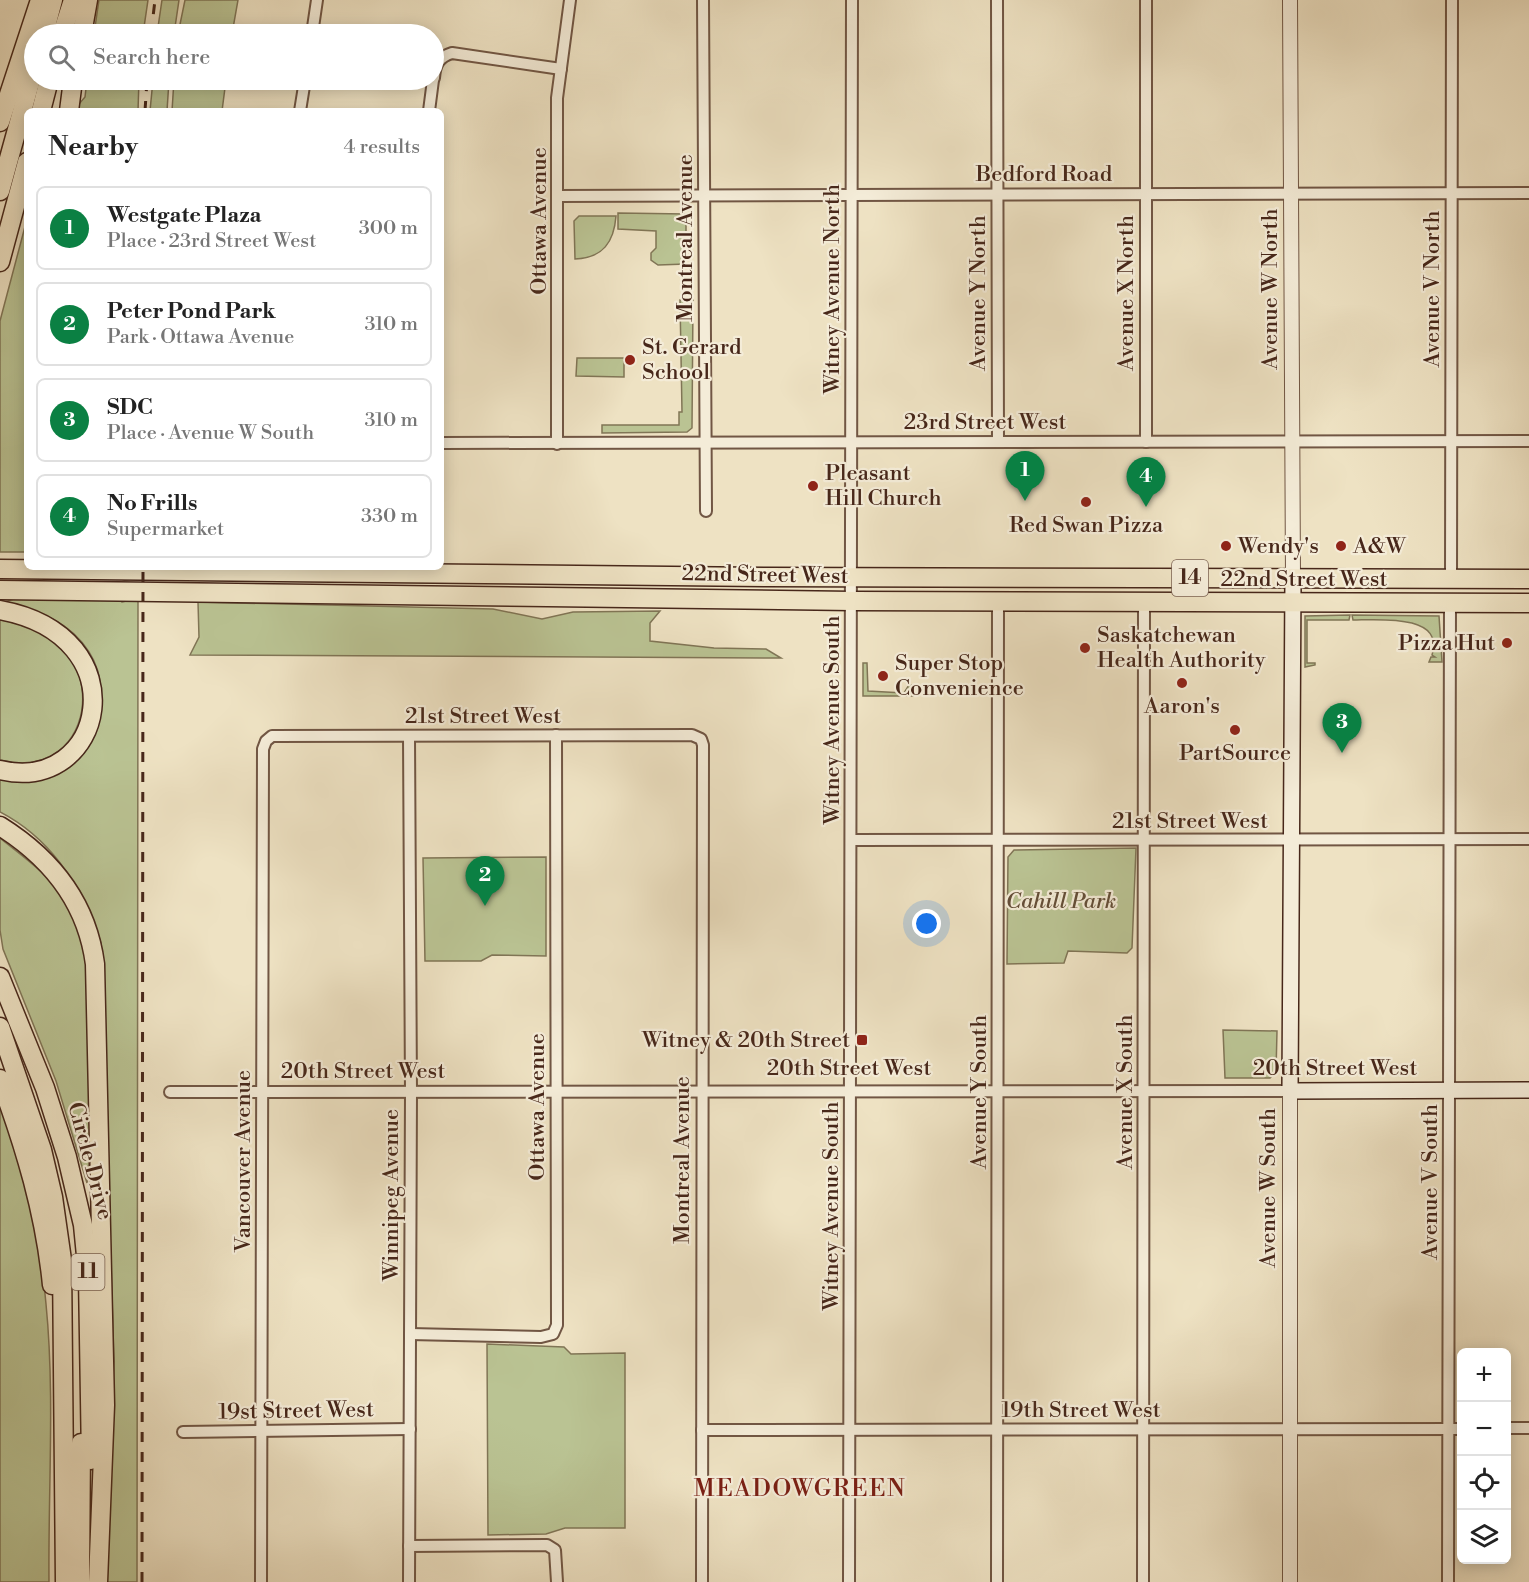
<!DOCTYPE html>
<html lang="en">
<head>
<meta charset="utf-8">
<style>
  :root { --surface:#fff; --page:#f6f6f6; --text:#222; --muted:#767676; --line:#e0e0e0; --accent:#0b8043 }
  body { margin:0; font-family:"Libre Bodoni",serif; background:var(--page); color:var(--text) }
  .controls { position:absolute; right:18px; bottom:18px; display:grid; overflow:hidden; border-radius:9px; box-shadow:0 3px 15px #0003 }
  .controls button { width:54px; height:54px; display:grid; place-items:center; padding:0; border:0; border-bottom:2px solid var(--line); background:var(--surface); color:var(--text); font:30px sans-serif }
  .you { position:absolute; left:927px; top:924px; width:21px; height:21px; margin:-15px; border:4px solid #fff; border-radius:50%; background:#1a73e8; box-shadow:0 0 0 9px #1a73e833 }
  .badge { display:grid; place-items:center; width:39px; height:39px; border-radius:50%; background:var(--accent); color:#fff; font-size:20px; font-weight:700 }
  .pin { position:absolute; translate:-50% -50px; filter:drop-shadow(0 2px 3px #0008) }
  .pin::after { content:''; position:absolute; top:32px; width:21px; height:18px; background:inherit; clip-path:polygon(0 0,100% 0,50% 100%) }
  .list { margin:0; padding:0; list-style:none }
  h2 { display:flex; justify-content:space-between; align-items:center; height:78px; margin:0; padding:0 24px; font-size:26px }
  h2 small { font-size:20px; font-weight:400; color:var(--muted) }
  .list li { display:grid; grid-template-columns:39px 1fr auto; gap:18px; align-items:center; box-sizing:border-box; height:84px; margin:0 12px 12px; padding:0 12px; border:2px solid var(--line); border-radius:9px }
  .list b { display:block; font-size:22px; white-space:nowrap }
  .list p { margin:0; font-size:20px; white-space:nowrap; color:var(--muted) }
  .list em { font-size:20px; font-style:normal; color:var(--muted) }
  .icon { flex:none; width:33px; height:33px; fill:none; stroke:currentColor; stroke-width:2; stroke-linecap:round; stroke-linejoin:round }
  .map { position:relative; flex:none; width:1529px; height:1582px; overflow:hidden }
  .search { position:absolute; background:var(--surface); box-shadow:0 3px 15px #0003; left:24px; top:24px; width:420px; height:66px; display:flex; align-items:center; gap:15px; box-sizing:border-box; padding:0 21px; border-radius:33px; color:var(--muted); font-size:22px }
  .panel { position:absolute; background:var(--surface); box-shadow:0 3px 15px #0003; left:24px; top:108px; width:420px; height:462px; border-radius:9px }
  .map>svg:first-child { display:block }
</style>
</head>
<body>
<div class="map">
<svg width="1529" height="1582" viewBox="0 0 1529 1582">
  <rect width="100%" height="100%" fill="#eee2c3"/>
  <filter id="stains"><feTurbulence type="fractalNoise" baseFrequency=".00333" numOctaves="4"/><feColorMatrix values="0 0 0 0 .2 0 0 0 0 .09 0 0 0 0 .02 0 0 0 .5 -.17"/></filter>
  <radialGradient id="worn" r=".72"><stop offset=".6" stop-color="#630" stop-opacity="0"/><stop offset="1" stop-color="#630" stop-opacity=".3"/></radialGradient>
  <g fill="#bac393" stroke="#807556" stroke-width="1.5">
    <path d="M 99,0 L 148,0 L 143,34 L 94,34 Z"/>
    <path d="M 162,0 L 179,0 L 174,34 L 157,34 Z"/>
    <path d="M 185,0 L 238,0 L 232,34 L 178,34 Z"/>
    <path d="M 87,80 L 139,80 L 138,111 L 78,111 L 79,104 L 85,97 Z"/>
    <path d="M 153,80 L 169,80 L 167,111 L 150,111 Z"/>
    <path d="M 174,80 L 226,80 L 222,111 L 172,111 Z"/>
    <path d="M 618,213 L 686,214 L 686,264 L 658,265 L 651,260 L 651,253 L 656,248 L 656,231 L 618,229 Z"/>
    <path d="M 579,216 L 616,216 C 614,242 603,258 575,259 L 574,221 Z"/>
    <path d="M 27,219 L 27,552 L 0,552 L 0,321 Z"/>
    <path d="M 680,300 L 693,300 L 692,428 L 687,432 L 602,433 L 602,425 L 679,425 L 679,412 L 682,412 Z"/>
    <path d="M 577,358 L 624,358 L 624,377 L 576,376 Z"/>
    <path d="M 121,597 L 122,602 L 138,598 L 137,1582 L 106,1582 L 114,1361 L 101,943 C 83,889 52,839 0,812 L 0,777 C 10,778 22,781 32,780 C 90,775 119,698 89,652 C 70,622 38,610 5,602 L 17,598 Z"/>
    <path d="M 198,602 L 493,609 L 542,619 L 573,612 L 660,611 L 650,623 L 650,641 L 714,648 L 766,649 L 781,658 L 190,655 L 199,637 Z"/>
    <path d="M 1350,615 L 1349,620 L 1307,620 L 1307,663 L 1315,663 L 1315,665 L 1305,667 L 1305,616 Z"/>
    <path d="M 1352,615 L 1439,616 L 1442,662 L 1429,662 L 1431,657 L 1435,657 L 1432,655 C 1446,613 1375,620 1353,620 Z"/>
    <path d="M 0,620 C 120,631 100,786 0,760 Z"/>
    <path d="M 863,663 L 867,663 L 868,691 L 904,693 L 909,685 L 914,685 L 915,696 L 863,696 Z"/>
    <path d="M 0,838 C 27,860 58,880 73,914 C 91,956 88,1005 89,1050 C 90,1095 92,1139 87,1183 L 56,1081 L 3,949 L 0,930 Z"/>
    <path d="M 1136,848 L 1132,948 L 1127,953 L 1068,951 L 1064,963 L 1007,964 L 1008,857 L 1014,850 Z"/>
    <path d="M 546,857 L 546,956 L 492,955 L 481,961 L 425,961 L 423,858 Z"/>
    <path d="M 1223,1030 L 1277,1031 L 1276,1072 L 1270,1078 L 1225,1078 Z"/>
    <path d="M 0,1100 C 23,1166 40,1234 46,1304 C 55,1395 48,1490 49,1582 L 0,1582 Z"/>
    <path d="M 487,1344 L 564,1347 L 571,1354 L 625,1353 L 625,1528 L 565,1528 L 546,1534 L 488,1535 Z"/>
  </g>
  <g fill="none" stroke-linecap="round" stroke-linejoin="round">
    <defs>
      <g id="minor">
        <path d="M 703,0 L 706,511"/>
        <path d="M 997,0 L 998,441"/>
        <path d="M 1146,0 L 1146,442"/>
        <path d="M 312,34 L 317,0"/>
        <path d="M 434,78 C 435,64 439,57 452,53 L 561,69"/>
        <path d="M 300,111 L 305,80"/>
        <path d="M 429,111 L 433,80"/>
        <path d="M 558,196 L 1529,193"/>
        <path d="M 441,443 L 1529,441"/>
        <path d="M 557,444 L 557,98 L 570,0"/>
        <path d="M 1451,579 L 1452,0"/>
        <path d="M 409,736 L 411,1093 L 409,1582"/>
        <path d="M 851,840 L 1529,839"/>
        <path d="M 170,1092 L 1290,1091"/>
        <path d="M 410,1334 L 541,1337 L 553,1334 L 557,1325 L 556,735"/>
        <path d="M 1506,1428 L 1529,1428"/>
        <path d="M 702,1430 L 1462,1429"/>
        <path d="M 183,1432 L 410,1429"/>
        <path d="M 409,1546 L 547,1545 L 555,1550 L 557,1582"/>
        <path d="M 261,1582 L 263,749 L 266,741 L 272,736 L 692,735 L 701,739 L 703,745 L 702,1582"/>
        <path d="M 849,1582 L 852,0"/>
        <path d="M 997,1582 L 998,601"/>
        <path d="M 1143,1582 L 1144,602"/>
        <path d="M 1448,1582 L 1450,603"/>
      </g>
      <g id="tertiary">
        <path d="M 1290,0 L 1293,578"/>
        <path d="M 1290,1582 L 1290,1091"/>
      </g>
      <path id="secondary" d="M 1293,578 L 1290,1091 L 1529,1090"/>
      <g id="primary">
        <path d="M 0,569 L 766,577 L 1529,579"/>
        <path d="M 0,590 L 852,601 L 1529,603"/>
      </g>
      <g id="trunk">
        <path d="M 44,34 L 53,0"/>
        <path d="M 62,34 L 73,0"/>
        <path d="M 82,34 L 88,0"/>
        <path d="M 41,111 L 49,80"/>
        <path d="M 69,111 L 73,80"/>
        <path d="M 0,122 L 40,0"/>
        <path d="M 0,191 L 34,68"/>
        <path d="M 0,262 L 27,162"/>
        <path d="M 109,567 L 125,570"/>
        <path d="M 0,610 C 141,636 105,795 0,770"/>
        <path d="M 0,826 C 51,858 87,903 95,964 L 105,1405 L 98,1582"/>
        <path d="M 0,977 L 45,1088 L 67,1157 L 83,1225 L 88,1276 L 91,1460"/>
        <path d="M 0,1027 L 42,1150 L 53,1197 L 62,1260 L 65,1582"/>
        <path d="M 0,1079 C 25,1147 45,1213 52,1285"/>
        <path d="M 80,1582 L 81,1443"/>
      </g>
    </defs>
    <use href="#minor" stroke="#715644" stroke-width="14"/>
    <use href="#tertiary" stroke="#715644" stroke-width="16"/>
    <use href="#secondary" stroke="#47271a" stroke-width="18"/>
    <use href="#primary" stroke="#47271a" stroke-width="21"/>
    <use href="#trunk" stroke="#47271a" stroke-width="21"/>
    <use href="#minor" stroke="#f4ecd8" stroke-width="10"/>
    <use href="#tertiary" stroke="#f4ecd8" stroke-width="14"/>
    <use href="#secondary" stroke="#f4ecd8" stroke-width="15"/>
    <use href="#primary" stroke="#eee2c3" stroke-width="18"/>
    <use href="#trunk" stroke="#eee2c3" stroke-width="18"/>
    <g stroke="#47271a" stroke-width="3" stroke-dasharray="10 10" stroke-linecap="butt">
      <path d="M 151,34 L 155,0"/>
      <path d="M 145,111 L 147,80"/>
      <path d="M 142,1582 L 143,567"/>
    </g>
  </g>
  <g fill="#8f2418" stroke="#f4ecd8" stroke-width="2">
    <circle cx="630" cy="360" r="6"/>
    <circle cx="813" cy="486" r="6"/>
    <circle cx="1086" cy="502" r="6"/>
    <circle cx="1226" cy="546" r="6"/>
    <circle cx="1341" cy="546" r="6"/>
    <circle cx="1507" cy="643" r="6"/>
    <circle cx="1085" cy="648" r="6"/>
    <circle cx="883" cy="676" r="6"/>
    <circle cx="1182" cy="683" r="6"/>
    <circle cx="1235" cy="730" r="6"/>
    <rect x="856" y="1034" width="12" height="12" rx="3"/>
  </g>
  <g text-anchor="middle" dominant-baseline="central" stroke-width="4.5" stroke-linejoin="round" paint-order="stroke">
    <g fill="#f4ecd8" stroke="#7b6253" stroke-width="1.5">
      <rect x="1172" y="560" width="36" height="36" rx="4.5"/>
      <rect x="71.5" y="1254" width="33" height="36" rx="4.5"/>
    </g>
    <g font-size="21" font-weight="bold" fill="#47271a">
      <text x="1190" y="578">14</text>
      <text x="88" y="1272">11</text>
    </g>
    <g font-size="22" fill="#47271a" stroke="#f4ecd8">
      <text x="1044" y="174">Bedford Road</text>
      <text transform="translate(539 221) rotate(-90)">Ottawa Avenue</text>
      <text transform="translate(685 238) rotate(-90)">Montreal Avenue</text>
      <text transform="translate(832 289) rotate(-90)">Witney Avenue North</text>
      <text transform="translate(1270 289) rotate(-90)">Avenue W North</text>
      <text transform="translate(1432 289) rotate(-90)">Avenue V North</text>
      <text transform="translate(978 293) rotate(-90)">Avenue Y North</text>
      <text transform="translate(1126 293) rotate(-90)">Avenue X North</text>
      <text x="985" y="422">23rd Street West</text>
      <text transform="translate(765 575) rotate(1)">22nd Street West</text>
      <text x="1304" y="579">22nd Street West</text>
      <text x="483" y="716">21st Street West</text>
      <text transform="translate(832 720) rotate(-90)">Witney Avenue South</text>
      <text x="1190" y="821">21st Street West</text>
      <text x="849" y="1068">20th Street West</text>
      <text x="1335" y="1068">20th Street West</text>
      <text x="363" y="1071">20th Street West</text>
      <text transform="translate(979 1092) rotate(-90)">Avenue Y South</text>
      <text transform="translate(1125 1092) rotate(-90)">Avenue X South</text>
      <text transform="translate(537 1107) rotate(-90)">Ottawa Avenue</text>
      <text transform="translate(682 1160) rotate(-90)">Montreal Avenue</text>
      <text transform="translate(90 1161) rotate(75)">Circle Drive</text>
      <text transform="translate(243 1161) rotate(-90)">Vancouver Avenue</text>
      <text transform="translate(1430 1182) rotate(-90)">Avenue V South</text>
      <text transform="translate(1268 1188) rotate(-90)">Avenue W South</text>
      <text transform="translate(391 1195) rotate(-90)">Winnipeg Avenue</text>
      <text transform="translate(831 1206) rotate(-90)">Witney Avenue South</text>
      <text x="1081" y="1410">19th Street West</text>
      <text transform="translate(296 1411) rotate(-1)">19st Street West</text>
    </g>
    <g font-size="22" fill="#47271a" stroke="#f4ecd8" text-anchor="start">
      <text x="642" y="347">St. Gerard<tspan x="642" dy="25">School</tspan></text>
      <text x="825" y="473">Pleasant<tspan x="825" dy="25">Hill Church</tspan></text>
      <text x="1086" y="525" text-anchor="middle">Red Swan Pizza</text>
      <text x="1238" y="546">Wendy's</text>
      <text x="1353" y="546">A&amp;W</text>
      <text x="1097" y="635">Saskatchewan<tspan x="1097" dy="25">Health Authority</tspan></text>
      <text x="1495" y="643" text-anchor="end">Pizza Hut</text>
      <text x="895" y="663">Super Stop<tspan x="895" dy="25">Convenience</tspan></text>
      <text x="1182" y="706" text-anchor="middle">Aaron's</text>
      <text x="1235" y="753" text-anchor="middle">PartSource</text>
      <text x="850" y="1040" text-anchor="end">Witney &amp; 20th Street</text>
    </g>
    <g font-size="22" font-style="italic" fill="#644e38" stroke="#f4ecd8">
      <text x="1061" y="901">Cahill Park</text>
    </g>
    <g font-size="24" letter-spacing="1.5" fill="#7a1f14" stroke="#f4ecd8">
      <text x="800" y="1489">MEADOWGREEN</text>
    </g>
  </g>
  <rect width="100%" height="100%" filter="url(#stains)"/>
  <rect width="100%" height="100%" fill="url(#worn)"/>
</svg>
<div class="controls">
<button>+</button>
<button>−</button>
<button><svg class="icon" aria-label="locate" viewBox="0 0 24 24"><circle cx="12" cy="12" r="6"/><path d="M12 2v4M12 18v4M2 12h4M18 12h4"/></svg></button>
<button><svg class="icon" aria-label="layers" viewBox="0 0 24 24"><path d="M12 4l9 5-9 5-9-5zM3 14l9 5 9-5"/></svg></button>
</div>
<div class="you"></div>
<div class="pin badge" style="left:1025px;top:501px">1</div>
<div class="pin badge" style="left:485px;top:906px">2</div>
<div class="pin badge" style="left:1342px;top:753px">3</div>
<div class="pin badge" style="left:1146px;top:507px">4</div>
<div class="search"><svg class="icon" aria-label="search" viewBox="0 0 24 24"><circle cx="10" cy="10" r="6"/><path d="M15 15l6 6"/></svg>Search here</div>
<section class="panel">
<h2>Nearby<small>4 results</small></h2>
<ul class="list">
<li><span class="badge">1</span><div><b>Westgate Plaza</b><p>Place · 23rd Street West</p></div><em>300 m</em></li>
<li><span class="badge">2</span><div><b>Peter Pond Park</b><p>Park · Ottawa Avenue</p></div><em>310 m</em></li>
<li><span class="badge">3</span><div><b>SDC</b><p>Place · Avenue W South</p></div><em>310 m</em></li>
<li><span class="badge">4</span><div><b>No Frills</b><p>Supermarket</p></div><em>330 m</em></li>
</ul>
</section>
</div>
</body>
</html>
